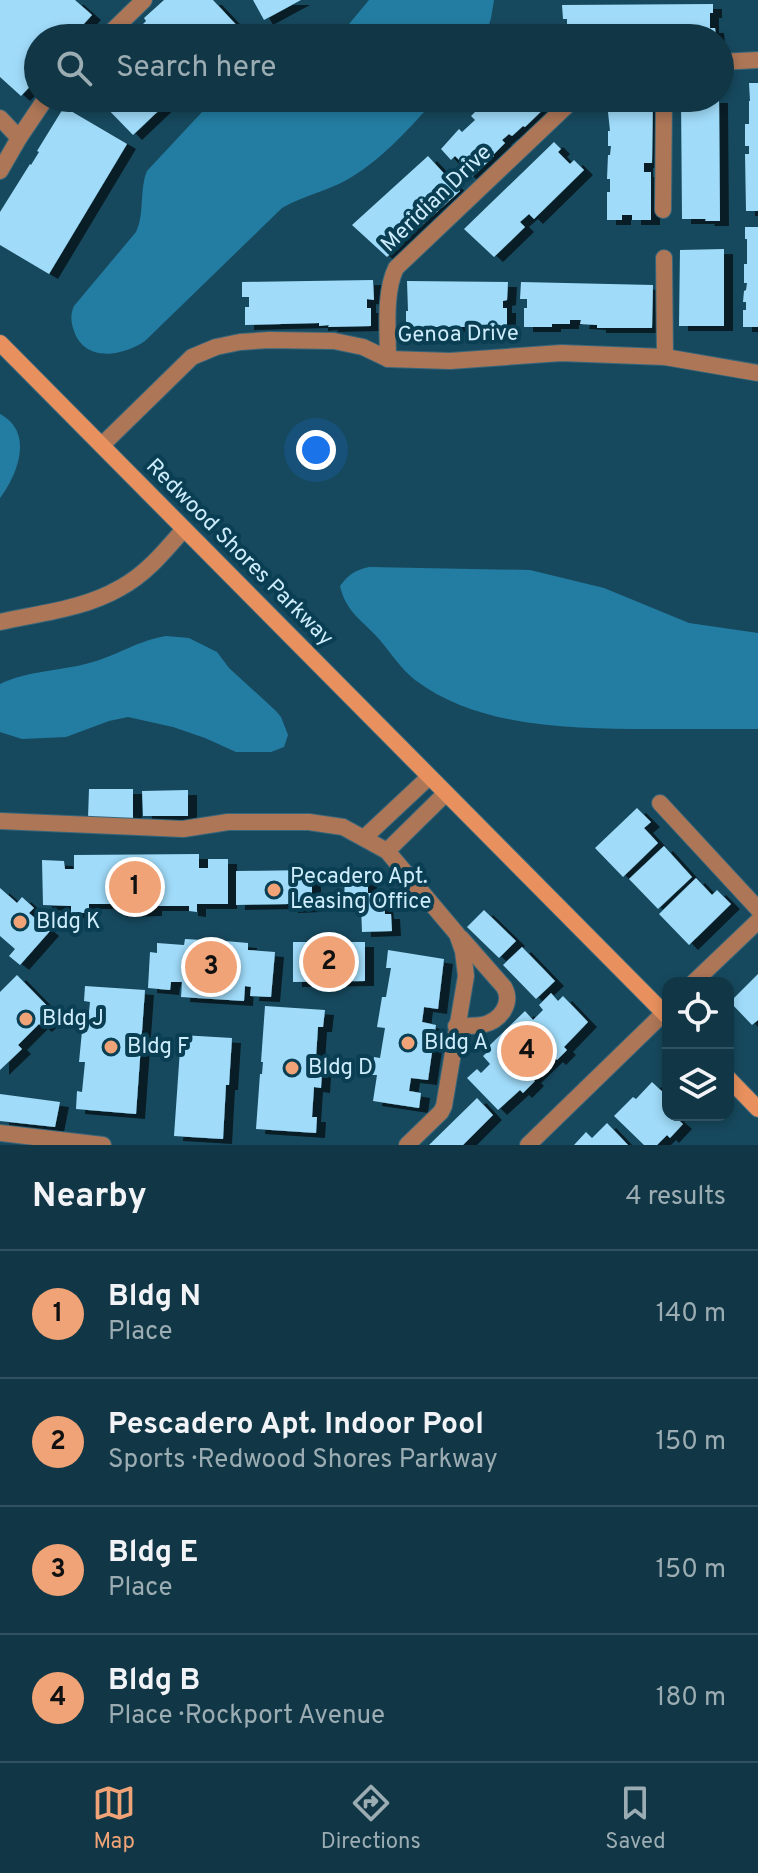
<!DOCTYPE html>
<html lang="en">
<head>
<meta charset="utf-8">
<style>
  :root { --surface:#113746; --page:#1a3f4d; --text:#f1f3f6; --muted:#9cacb3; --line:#30515f; --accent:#efa377 }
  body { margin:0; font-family:Overpass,sans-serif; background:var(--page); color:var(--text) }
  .controls { position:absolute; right:24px; bottom:24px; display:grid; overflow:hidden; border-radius:16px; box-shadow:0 4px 12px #0003 }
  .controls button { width:72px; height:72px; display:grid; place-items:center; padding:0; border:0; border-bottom:2px solid var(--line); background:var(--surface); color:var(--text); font:40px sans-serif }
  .you { position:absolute; left:316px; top:450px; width:28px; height:28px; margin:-20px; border:6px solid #fff; border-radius:50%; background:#1a73e8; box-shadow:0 0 0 12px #1a73e833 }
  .badge { display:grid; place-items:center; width:52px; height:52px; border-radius:50%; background:var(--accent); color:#111; font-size:26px; font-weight:700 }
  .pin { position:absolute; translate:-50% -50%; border:4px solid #fff; box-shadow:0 2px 8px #0006 }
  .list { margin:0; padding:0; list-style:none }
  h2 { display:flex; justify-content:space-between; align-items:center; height:104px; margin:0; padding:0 32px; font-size:34px }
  h2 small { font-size:26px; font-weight:400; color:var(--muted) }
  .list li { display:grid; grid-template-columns:52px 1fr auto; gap:24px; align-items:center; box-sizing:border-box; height:128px; padding:0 32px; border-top:2px solid var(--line) }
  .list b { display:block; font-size:30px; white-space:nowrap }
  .list p { margin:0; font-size:26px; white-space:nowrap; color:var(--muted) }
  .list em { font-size:26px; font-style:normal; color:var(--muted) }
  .icon { flex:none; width:44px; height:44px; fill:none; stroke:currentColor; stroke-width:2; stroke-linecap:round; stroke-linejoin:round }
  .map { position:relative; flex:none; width:758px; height:1145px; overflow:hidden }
  .search { position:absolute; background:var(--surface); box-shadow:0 4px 12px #0003; left:24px; right:24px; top:24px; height:88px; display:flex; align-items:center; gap:20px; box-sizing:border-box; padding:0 28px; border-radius:44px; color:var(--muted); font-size:30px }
  .sheet { height:616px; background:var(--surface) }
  nav { display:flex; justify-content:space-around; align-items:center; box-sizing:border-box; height:112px; border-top:2px solid var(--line); background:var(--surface); font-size:22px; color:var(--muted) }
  nav a { display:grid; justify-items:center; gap:4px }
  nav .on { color:var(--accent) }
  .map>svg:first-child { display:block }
</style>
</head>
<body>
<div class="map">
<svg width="758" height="1145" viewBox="0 0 758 1145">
  <defs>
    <filter id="shadow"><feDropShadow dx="9" dy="5" stdDeviation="0" flood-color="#0009"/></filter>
  </defs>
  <rect width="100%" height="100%" fill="#17495e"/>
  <g fill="#237da2">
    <path d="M 369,0 L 494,0 L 491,18 L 485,38 L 322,38 L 344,30 Z"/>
    <path d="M 215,98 L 437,98 C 411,126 384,158 350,178 C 329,191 304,195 282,208 L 145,341 C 123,356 85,363 74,331 C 71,322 70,315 74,306 L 136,232 C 145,214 139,190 147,171 Z"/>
    <path d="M 0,414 C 34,432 18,474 0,498 Z"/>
    <path d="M 369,567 L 530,570 L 604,588 L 689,623 L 758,633 L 758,729 C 722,729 685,729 649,729 C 572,729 479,728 415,680 C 401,669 390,652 379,639 C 362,620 346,612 340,586 C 348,575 355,570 369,567 Z"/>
    <path d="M 166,636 L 189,638 L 217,652 L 229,668 L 276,711 L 281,717 L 288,735 L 284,747 L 271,752 L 236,752 L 205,738 L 173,727 L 128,717 L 109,721 L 66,737 L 22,739 L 0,732 L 0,684 C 29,670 63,671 93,662 C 120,654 137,641 166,636 Z"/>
  </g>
  <g fill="#a0dcfa" filter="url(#shadow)">
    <path d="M 0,0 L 75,0 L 92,15 L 71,38 L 38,38 L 38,78 L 21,96 L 0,77 Z"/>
    <path d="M 164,0 L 213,0 L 242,31 L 235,38 L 132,38 L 141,29 L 140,27 L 146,21 L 144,18 Z"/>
    <path d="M 253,0 L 301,0 L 264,20 Z"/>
    <path d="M 713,4 L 713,13 L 710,13 L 710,28 L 715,28 L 716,38 L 562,38 L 562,28 L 567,28 L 567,19 L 563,19 L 562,5 Z"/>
    <path d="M 749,83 L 758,83 L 758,211 L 746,211 L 745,154 L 749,154 L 749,146 L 745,146 L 745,124 L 749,124 L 749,101 L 750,101 Z"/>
    <path d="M 97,98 L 172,98 L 133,135 Z"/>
    <path d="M 497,98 L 555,98 L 525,127 L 523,126 L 512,136 L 509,134 L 502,140 L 505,143 L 493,155 L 494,156 L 471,178 L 460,167 L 463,164 L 455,156 L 451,160 L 441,149 L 459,129 L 462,132 L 475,120 L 471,116 L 484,103 L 487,107 Z"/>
    <path d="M 608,98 L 653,98 L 652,163 L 644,163 L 644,172 L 651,172 L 651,220 L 632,220 L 632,215 L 622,215 L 622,220 L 607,220 L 607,192 L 610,192 L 610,179 L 607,179 L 608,155 L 610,155 L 611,146 L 608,146 L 608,131 L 610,131 L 608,112 L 611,112 L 611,102 L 608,102 Z"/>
    <path d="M 681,98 L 719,98 L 720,221 L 705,221 L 706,219 L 682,219 Z"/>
    <path d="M 64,107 L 127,144 L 49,274 L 0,245 L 0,212 L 30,164 L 31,165 L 39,152 L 37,151 Z"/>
    <path d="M 554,142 L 561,149 L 558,152 L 570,164 L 574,160 L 584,170 L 534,219 L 529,214 L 520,222 L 525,227 L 494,257 L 464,229 Z"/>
    <path d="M 428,156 L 460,191 L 420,227 L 417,224 L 403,237 L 406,240 L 387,257 L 352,225 Z"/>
    <path d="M 745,227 L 758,227 L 758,327 L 743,327 L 743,310 L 746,310 L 746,302 L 743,302 L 744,291 L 746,290 L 747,283 L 744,283 L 744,264 L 747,264 L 747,239 L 745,239 Z"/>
    <path d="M 724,249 L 724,326 L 679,326 L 680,250 Z"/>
    <path d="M 373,280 L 374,300 L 367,299 L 367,308 L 371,308 L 371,326 L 328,327 L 329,325 L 319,326 L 319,323 L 245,325 L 245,307 L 249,307 L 249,297 L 242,297 L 242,282 Z"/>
    <path d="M 407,281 L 508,282 L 507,300 L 503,301 L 503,308 L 507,308 L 507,327 L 406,327 L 406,311 L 408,311 Z"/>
    <path d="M 521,282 L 653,285 L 652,328 L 597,328 L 597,325 L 580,324 L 581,320 L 570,320 L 570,324 L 552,324 L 552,327 L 524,327 L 524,308 L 527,308 L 527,299 L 520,299 Z"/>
    <path d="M 89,789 L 133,789 L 133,818 L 88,818 Z"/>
    <path d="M 188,790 L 188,816 L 143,816 L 142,791 Z"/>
    <path d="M 637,808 L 651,822 L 644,828 L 658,843 L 623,877 L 595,848 Z"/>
    <path d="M 664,846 L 692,877 L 658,909 L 629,879 Z"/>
    <path d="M 199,854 L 199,868 L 208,868 L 208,859 L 228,859 L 228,904 L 197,904 L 197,912 L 189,911 L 189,906 L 153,906 L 153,911 L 118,912 L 119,904 L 89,904 L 89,913 L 71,913 L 71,906 L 43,905 L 42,860 L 64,861 L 65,869 L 74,869 L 74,855 Z"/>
    <path d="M 312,870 L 312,907 L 289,908 L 289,904 L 236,905 L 236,871 Z"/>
    <path d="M 345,871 L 368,871 L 368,893 L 387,893 L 387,905 L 384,905 L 385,914 L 391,914 L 392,931 L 362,932 L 361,906 L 344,907 Z"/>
    <path d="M 696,878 L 712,895 L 717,890 L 731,904 L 689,945 L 659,914 Z"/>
    <path d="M 0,888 L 17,903 L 22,897 L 34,908 L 29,913 L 50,931 L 20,965 L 9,956 L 15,949 L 0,936 Z"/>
    <path d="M 484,910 L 516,941 L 499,958 L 467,927 Z"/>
    <path d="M 185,939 L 203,940 L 202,947 L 225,949 L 225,941 L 248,943 L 248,950 L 275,952 L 271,997 L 250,996 L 251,987 L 245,986 L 244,1001 L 181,997 L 182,982 L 171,982 L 170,990 L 148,988 L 150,952 L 157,953 L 157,943 L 184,945 Z"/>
    <path d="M 316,939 L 340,939 L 340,942 L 365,942 L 365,981 L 293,982 L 293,942 L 316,942 Z"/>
    <path d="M 522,947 L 555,981 L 536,999 L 503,965 Z"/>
    <path d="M 388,950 L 444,959 L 438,1009 L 424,1007 L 423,1015 L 422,1022 L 436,1025 L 428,1080 L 411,1078 L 409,1091 L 421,1093 L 419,1108 L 373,1101 L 377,1075 L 371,1075 L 374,1057 L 380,1058 L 385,1028 L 377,1027 L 382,997 L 386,997 L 391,968 L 386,968 Z"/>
    <path d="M 758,974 L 758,1020 L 752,1025 L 730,1002 Z"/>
    <path d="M 17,975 L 56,1015 L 43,1027 L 39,1024 L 18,1045 L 22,1049 L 0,1070 L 0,992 Z"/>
    <path d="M 85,986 L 145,990 L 136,1114 L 76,1109 L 77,1091 L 82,1092 L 85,1062 L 79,1062 L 82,1031 L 87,1032 L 90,1002 L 84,1001 Z"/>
    <path d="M 551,993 L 558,1001 L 563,996 L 588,1022 L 564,1047 L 567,1050 L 557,1060 L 554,1057 L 532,1078 L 535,1081 L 523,1093 L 520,1090 L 498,1110 L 467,1078 L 477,1069 L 481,1073 L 490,1064 L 483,1056 L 491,1049 L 489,1046 L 525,1011 L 533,1020 L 543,1010 L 539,1005 Z"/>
    <path d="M 265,1006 L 325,1010 L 323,1027 L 318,1027 L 316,1057 L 323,1057 L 321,1088 L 314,1087 L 312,1117 L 317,1117 L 316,1133 L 256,1129 L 260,1074 L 262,1074 L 263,1062 L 261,1062 Z"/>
    <path d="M 181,1035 L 232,1038 L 229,1085 L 226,1085 L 223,1139 L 174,1136 Z"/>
    <path d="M 652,1082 L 668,1097 L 668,1115 L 677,1115 L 675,1117 L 683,1124 L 670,1138 L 667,1135 L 657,1145 L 644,1145 L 614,1116 L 633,1097 L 636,1099 Z"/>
    <path d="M 0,1094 L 60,1102 L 55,1127 L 0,1121 Z"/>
    <path d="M 477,1098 L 493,1115 L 463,1145 L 429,1145 Z"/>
    <path d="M 607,1123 L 628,1145 L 574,1145 L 586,1132 L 592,1138 Z"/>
  </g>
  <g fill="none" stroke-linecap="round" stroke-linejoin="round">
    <defs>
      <g id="street">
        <path d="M 105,38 L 144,0"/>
        <path d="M 720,62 L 758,60"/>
        <path d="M 0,118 L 19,138"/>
        <path d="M 0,171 L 19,138 L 46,98"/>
        <path d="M 663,210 L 664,98"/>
        <path d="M 664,258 L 665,357"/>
        <path d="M 388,359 C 388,332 384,292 396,268 L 575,98"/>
        <path d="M 102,445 L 192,357 L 216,347 L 240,342 L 269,340 L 334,341 L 363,347 L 388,359 L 450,361 L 561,353 L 665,357 L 758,373"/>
        <path d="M 0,622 C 40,613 84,609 120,588 C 146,574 165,551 184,529"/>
        <path d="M 660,803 L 758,909"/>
        <path d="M 0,821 L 183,829 L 228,822 L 309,822 L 343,827 L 387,851 L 457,934 L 463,951 L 466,976 L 444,1106 L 441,1112 L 407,1145"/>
        <path d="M 365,837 L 429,777"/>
        <path d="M 387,851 L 446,793"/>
        <path d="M 693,983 L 758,921"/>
        <path d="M 456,1026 C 465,1026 474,1026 482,1025 C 501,1021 513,1003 504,987 L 461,938"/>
        <path d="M 0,1133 L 103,1145"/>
        <path d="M 528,1145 L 668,1009"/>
      </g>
      <g id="secondary">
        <path d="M 0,343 L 668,1017"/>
        <path d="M 728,1078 L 758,1109"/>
      </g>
    </defs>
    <use href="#street" stroke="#38667a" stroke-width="18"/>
    <use href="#secondary" stroke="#38667a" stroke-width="18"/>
    <use href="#street" stroke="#ad7657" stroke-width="16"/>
    <use href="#secondary" stroke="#e8915e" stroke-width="16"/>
  </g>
  <g fill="#efa377" stroke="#093e53" stroke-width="3">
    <circle cx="274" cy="890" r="8"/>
    <circle cx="20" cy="922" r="8"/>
    <circle cx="26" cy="1019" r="8"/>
    <circle cx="408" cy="1043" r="8"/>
    <circle cx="111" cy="1047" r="8"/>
    <circle cx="292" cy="1068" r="8"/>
  </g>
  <g text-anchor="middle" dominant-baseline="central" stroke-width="8" stroke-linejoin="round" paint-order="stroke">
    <g font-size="22" fill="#cdecfc" stroke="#093e53">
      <text transform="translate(437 199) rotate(-44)">Meridian Drive</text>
      <text transform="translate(458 335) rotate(-1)">Genoa Drive</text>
      <text transform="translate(239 553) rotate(45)">Redwood Shores Parkway</text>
    </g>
    <g font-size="22" fill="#cdecfc" stroke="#093e53" text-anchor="start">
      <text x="290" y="877">Pecadero Apt.<tspan x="290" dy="25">Leasing Office</tspan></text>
      <text x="36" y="922">Bldg K</text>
      <text x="42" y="1019">Bldg J</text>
      <text x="424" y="1043">Bldg A</text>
      <text x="127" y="1047">Bldg F</text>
      <text x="308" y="1068">Bldg D</text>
    </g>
  </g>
</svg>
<div class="controls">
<button><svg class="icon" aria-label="locate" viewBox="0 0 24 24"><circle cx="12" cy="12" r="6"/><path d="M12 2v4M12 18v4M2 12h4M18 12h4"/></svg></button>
<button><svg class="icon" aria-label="layers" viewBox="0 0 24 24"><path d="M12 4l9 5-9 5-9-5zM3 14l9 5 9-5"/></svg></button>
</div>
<div class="you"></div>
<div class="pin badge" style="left:135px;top:887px">1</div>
<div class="pin badge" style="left:329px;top:962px">2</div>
<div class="pin badge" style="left:211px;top:967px">3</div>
<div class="pin badge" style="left:527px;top:1051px">4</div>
<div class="search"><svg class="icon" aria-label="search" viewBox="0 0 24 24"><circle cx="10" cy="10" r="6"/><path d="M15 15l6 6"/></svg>Search here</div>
</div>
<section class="sheet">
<h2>Nearby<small>4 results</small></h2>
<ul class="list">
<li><span class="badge">1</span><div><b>Bldg N</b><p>Place</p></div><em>140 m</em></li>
<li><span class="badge">2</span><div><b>Pescadero Apt. Indoor Pool</b><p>Sports · Redwood Shores Parkway</p></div><em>150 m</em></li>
<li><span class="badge">3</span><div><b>Bldg E</b><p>Place</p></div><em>150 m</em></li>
<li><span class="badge">4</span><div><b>Bldg B</b><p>Place · Rockport Avenue</p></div><em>180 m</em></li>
</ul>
</section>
<nav>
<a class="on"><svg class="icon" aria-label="map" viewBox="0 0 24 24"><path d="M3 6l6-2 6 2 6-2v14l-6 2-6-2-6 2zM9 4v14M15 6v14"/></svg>Map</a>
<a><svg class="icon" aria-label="directions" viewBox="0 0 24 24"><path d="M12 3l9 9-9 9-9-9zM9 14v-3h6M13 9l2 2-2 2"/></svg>Directions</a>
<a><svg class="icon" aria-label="saved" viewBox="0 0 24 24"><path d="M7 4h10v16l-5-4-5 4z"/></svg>Saved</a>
</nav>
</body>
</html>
